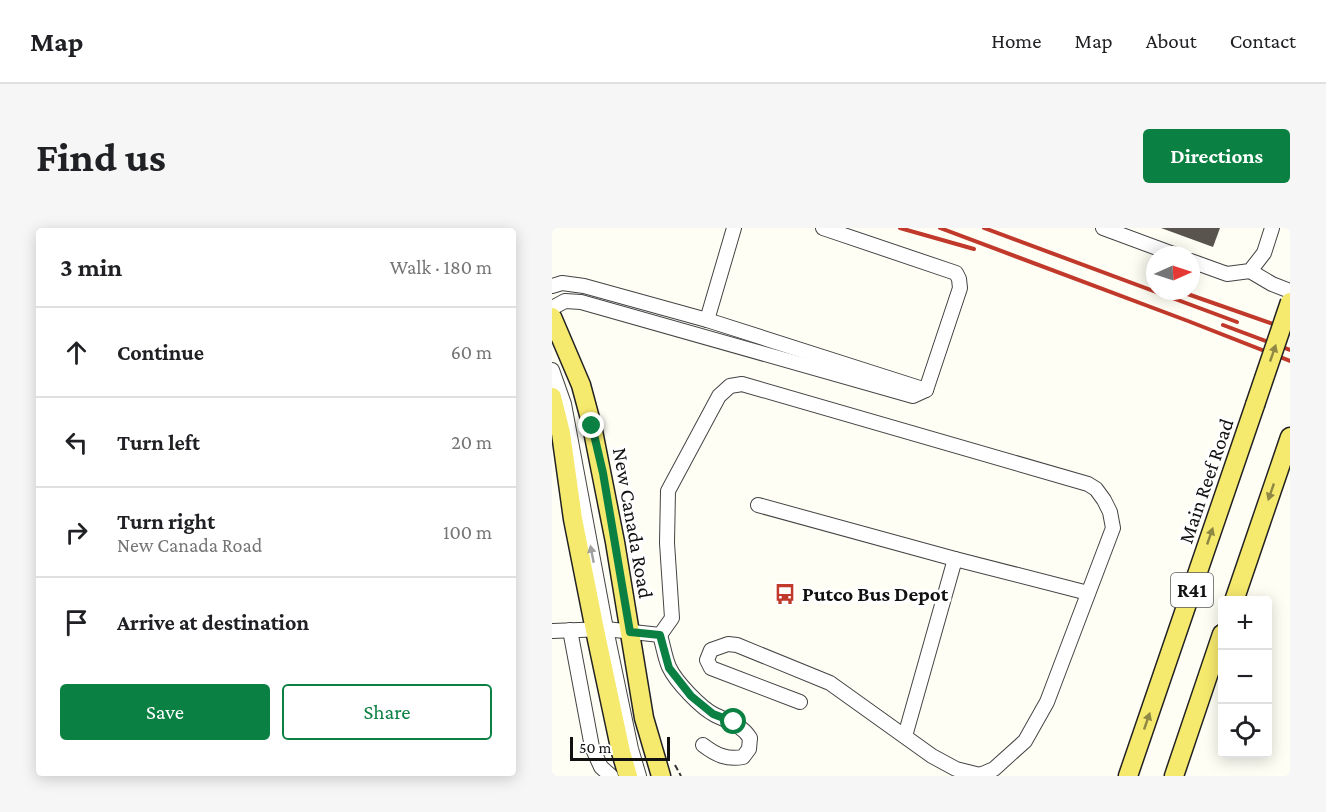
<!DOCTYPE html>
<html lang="en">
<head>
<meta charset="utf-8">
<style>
  :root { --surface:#fff; --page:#f6f6f6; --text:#202124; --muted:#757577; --line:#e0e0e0; --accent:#0b8043 }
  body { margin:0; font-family:"Crimson Pro",serif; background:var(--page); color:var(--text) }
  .controls { position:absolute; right:18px; bottom:18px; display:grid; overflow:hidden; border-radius:6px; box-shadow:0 3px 15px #0003 }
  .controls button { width:54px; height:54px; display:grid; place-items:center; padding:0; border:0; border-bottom:2px solid var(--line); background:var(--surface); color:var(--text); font:30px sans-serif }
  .compass { position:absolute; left:594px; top:18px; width:54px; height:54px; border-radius:50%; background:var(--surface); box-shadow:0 3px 15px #0003; rotate:87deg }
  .scale { position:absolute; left:18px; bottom:15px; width:100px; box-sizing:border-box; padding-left:6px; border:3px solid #111; border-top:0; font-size:16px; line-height:21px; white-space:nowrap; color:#111; -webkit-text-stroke:4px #fff; paint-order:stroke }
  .stop { position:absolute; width:18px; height:18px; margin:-14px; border:4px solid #0b8043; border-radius:50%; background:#fff }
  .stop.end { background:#0b8043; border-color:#fff; box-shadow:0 2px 6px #0008 }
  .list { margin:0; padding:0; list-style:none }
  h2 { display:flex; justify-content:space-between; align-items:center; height:78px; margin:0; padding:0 24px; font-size:26px }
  h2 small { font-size:20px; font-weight:400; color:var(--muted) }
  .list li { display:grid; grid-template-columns:39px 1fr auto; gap:18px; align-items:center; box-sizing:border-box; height:90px; padding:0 24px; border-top:2px solid var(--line) }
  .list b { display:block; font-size:22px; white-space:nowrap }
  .list p { margin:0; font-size:20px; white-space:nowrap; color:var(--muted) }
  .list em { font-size:20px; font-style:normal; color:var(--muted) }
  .actions { display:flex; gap:12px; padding:18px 24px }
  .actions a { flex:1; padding:14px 0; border:2px solid var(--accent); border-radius:6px; text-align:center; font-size:21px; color:var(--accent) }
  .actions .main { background:var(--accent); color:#fff }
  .icon { flex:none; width:33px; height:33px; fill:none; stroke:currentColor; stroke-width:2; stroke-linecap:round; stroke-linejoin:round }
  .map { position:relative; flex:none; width:738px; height:548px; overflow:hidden; border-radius:6px }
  header { display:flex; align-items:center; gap:36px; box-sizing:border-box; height:84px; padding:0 30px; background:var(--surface); border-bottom:2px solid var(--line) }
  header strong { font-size:28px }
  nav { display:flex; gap:33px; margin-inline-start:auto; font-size:21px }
  .intro { display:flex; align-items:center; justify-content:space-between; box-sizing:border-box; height:144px; padding:0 36px }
  h1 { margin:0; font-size:42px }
  .button { padding:15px 27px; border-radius:6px; background:var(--accent); color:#fff; font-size:21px; font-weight:700 }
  main { display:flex; gap:36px; padding:0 36px }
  aside { flex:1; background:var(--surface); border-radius:6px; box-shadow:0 3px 15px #0003 }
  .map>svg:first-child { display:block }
</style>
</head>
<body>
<header>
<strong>Map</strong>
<nav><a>Home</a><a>Map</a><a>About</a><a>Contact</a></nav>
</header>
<div class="intro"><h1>Find us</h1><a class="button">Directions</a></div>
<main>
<aside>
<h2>3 min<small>Walk · 180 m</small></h2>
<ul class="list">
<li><svg class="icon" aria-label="ahead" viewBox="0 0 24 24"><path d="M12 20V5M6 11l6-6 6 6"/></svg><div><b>Continue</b></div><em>60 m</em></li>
<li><svg class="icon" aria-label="left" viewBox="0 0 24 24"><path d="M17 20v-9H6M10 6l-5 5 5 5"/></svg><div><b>Turn left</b></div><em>20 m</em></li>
<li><svg class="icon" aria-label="right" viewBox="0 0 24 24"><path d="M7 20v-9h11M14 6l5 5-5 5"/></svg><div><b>Turn right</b><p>New Canada Road</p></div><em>100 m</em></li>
<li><svg class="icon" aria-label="arrive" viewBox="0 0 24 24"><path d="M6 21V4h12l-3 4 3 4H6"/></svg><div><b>Arrive at destination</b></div></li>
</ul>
<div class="actions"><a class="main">Save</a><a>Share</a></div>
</aside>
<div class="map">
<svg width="738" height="548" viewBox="0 0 738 548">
  <rect width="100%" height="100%" fill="#fffef5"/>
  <path fill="#59544d" d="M 609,0 L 668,0 L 661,19 Z"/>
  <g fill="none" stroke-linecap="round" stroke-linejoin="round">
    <defs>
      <g id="minor">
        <path d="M 551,0 L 624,27"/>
        <path d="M 639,33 L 675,46 L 698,43 L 712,25 L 720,0"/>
        <path d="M 698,43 L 720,56 L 738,63"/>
        <path d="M 0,58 L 10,55 L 32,58 L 155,92 L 374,162"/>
        <path d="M 0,80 L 13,73 L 29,74 L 361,168 L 374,162 L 408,60 L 407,51 L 404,45 L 271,0"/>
        <path d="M 155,92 L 182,0"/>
        <path d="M 0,142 L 12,176 L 54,401 L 79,521 L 87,548"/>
        <path d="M 206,277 L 403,331 L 536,365"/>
        <path d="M 18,402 L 40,519 L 49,539 L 59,548"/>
        <path d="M 0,403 L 54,401 L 108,407 L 120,390 L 115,315 L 116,263 L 167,168 L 178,158 L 190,156 L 536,256 L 544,261 L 552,272 L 558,284 L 561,300 L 495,474 L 473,513 L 442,541 L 428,547 L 404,541 L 380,528 L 278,455 L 185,417 L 176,416 L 159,422 L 155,432 L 159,440 L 248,474"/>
        <path d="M 108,407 C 111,417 113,430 117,439 C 124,454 149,480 163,487 C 177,494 189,496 198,510 L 197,521 L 191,529 C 175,532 164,527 151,517"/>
        <path d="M 353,508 L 403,331"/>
      </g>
      <g id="major">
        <path d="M 0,89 L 29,157 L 40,198 L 63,314 L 92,490 L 109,548"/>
        <path d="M 0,169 L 9,205 L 21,291 L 43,402 L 69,524 L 76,548"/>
        <path d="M 682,373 L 738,209"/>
        <path d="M 576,548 L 703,177"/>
        <path d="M 622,548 L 670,406"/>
      </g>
    </defs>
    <use href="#minor" stroke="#444" stroke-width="16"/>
    <use href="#major" stroke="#222" stroke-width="21"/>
    <path stroke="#333" stroke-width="2" stroke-dasharray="6 3" stroke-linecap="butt" d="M 123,537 L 129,548"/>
    <use href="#minor" stroke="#fff" stroke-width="14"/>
    <use href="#major" stroke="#f5e96e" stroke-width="18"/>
    <g stroke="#c0392a" stroke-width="4">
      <path d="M 348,0 L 422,21"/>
      <path d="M 388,0 L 636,93 L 738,133"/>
      <path d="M 432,0 L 685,94"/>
      <path d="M 627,63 L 738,102"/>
      <path d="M 671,97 L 738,122"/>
    </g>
    <defs>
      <path id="major-bridge" d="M 703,177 L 738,74"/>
    </defs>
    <use href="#major-bridge" stroke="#222" stroke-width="21" stroke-linecap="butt"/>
    <use href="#major-bridge" stroke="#f5e96e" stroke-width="18"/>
  </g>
  <defs><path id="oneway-solid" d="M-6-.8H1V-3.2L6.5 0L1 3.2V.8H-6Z" transform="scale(1.5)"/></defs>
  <g fill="#8e8844">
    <use href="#oneway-solid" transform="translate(721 125) rotate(-71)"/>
    <use href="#oneway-solid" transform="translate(719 264) rotate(109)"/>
    <use href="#oneway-solid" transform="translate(658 308) rotate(-71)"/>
    <use href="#oneway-solid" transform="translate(595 493) rotate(-71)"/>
  </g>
  <use fill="#a0a0a0" href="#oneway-solid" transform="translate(40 326) rotate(-101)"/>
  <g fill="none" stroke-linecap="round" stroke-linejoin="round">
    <path stroke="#0b8043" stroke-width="8" d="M 40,198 L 51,245 L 78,404 L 108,407 L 117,440 L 139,468 L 161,486 L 182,494"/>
  </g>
  <defs>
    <symbol id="bus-bare" viewBox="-9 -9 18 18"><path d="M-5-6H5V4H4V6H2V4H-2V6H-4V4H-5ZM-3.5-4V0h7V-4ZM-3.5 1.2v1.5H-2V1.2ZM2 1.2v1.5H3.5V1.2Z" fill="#c0392a" stroke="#fff" stroke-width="2.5" paint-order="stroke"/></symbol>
  </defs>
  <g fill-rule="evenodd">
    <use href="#bus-bare" x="218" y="351" width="30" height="30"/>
  </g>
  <g text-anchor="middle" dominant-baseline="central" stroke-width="6" stroke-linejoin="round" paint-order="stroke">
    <rect fill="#fff" stroke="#585858" stroke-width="1.5" x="619" y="345" width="42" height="34" rx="4.5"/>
    <g font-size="20" font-weight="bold" fill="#111">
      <text x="640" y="362">R41</text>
    </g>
    <g font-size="21" fill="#111" stroke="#fff">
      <text transform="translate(654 253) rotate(-71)">Main Reef Road</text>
      <text transform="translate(81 295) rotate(80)">New Canada Road</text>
    </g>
    <g font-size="21" font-weight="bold" fill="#111" stroke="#fff" text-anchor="start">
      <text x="250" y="366">Putco Bus Depot</text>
    </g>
  </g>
</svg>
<div class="controls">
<button>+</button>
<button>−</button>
<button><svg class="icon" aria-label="locate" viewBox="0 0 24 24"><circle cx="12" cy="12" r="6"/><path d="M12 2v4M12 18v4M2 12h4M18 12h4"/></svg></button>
</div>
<svg class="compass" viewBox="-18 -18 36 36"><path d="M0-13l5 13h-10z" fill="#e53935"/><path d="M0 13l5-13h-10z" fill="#757577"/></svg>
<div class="scale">50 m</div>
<div class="stop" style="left:182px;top:494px"></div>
<div class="stop end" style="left:40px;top:198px"></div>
</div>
</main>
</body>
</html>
